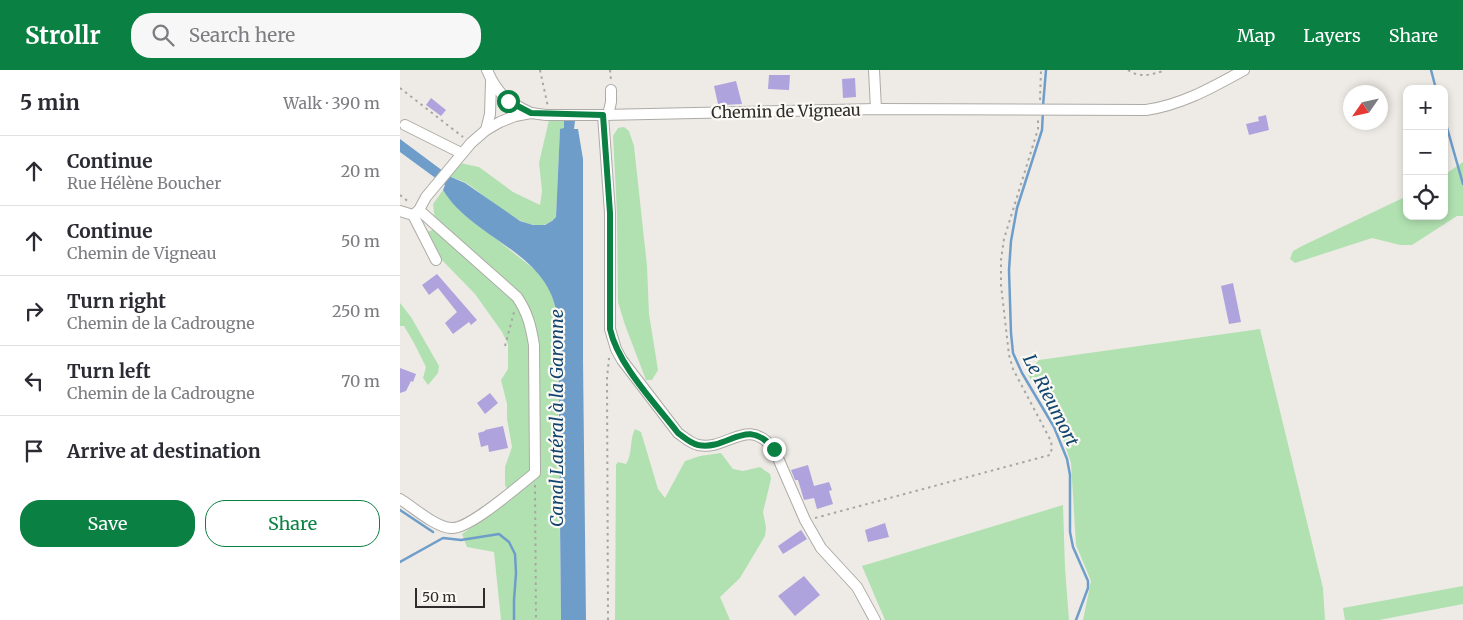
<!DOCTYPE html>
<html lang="en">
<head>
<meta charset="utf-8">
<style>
  :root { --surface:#fff; --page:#f7f7f7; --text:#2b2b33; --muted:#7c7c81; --line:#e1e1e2; --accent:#0b8043 }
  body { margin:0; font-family:Merriweather,serif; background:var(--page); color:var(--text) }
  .controls { position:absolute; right:15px; top:15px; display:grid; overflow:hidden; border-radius:10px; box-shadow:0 2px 8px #0003 }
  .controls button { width:45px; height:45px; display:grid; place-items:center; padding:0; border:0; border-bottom:1px solid var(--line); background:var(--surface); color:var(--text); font:25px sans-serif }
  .compass { position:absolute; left:943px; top:15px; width:45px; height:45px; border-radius:50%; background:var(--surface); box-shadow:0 2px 8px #0003; rotate:236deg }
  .scale { position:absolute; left:15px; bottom:12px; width:70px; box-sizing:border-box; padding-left:5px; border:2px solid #2d2c2a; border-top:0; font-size:14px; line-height:18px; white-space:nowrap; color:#2d2c2a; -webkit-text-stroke:4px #fbf9f3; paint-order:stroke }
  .stop { position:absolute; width:15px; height:15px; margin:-11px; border:4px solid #0b8043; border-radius:50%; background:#fff }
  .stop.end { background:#0b8043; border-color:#fff; box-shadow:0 1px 5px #0008 }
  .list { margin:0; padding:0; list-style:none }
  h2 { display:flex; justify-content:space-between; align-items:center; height:65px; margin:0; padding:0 20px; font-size:21px }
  h2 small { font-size:16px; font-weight:400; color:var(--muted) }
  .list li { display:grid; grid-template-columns:32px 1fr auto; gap:15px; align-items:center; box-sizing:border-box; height:70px; padding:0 20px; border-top:1px solid var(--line) }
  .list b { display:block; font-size:19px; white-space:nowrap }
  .list p { margin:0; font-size:16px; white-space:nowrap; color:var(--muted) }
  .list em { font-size:16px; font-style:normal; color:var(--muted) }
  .actions { display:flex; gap:10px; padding:15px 20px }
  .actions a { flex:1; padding:11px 0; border:1px solid var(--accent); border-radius:20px; text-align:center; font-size:18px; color:var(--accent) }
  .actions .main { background:var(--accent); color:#fff }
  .icon { flex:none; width:28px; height:28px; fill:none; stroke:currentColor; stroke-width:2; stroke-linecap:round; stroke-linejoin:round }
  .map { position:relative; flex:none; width:1063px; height:550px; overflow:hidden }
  header { display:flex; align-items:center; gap:30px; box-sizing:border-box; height:70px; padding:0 25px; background:var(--accent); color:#fff }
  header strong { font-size:24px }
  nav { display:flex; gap:28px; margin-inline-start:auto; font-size:18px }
  .search { width:350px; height:45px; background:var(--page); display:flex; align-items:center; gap:12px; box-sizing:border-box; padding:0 18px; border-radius:20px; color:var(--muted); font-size:19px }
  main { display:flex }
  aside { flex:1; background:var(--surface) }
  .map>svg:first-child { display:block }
</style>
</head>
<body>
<header>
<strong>Strollr</strong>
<div class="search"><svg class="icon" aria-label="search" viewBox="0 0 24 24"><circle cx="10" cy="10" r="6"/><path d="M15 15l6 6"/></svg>Search here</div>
<nav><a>Map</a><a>Layers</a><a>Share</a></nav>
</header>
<main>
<aside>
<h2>5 min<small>Walk · 390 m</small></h2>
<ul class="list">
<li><svg class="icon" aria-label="ahead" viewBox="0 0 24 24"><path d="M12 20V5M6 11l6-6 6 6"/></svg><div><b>Continue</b><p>Rue Hélène Boucher</p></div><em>20 m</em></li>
<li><svg class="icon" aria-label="ahead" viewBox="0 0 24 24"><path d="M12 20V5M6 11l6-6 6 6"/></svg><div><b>Continue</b><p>Chemin de Vigneau</p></div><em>50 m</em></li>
<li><svg class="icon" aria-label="right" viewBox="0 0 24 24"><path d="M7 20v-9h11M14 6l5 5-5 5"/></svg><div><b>Turn right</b><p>Chemin de la Cadrougne</p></div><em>250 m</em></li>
<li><svg class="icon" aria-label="left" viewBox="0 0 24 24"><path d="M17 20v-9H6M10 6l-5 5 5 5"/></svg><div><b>Turn left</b><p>Chemin de la Cadrougne</p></div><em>70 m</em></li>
<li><svg class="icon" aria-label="arrive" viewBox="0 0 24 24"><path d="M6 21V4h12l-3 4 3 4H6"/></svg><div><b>Arrive at destination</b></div></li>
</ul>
<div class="actions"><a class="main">Save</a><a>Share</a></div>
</aside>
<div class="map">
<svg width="1063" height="550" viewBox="0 0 1063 550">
  <rect width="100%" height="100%" fill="#eeebe6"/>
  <g fill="#b1e1b1">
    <path d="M 149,50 L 164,51 L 164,59 L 160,59 L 156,147 C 133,175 87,125 66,113 C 61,110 54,108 48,106 L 60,93 L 79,97 L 113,122 L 140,135 L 142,121 L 139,93 Z"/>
    <path d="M 224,57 L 229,61 L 234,76 L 247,196 L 249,244 L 258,300 L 252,310 L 246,310 L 225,255 L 218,232 L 217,144 L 213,66 L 218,58 Z"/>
    <path d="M 1063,92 L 1063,146 L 1057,146 L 1012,175 L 1000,175 L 972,168 L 895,193 L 890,189 L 893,181 L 902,176 L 1007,126 L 1007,146 L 1044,146 L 1044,105 Z"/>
    <path d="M 43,120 L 58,139 L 139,203 L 150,220 L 157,241 L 161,550 L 101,550 L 94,482 L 67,477 L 62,464 L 112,429 L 105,415 L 105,397 L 112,377 L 107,349 L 107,334 L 101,310 L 108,299 L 108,274 L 102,262 L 75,224 L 36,184 L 26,162 L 36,159 L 33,134 Z"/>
    <path d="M 0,233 L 11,247 L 39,296 L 38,303 L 28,315 L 23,308 L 26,297 L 14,273 L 4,256 L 0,256 Z"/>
    <path d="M 860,259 L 923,518 L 925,550 L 683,550 L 691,511 L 676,475 L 671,393 L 659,357 L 627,303 L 639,290 Z"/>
    <path d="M 235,359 L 241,362 L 258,419 L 265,428 L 285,391 L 300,386 L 321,383 L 333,399 L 343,401 L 360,397 L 370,404 L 371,409 L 363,442 L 366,457 L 365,466 L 340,508 L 320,527 L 330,550 L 215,550 L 216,395 L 218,392 L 226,394 C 233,384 229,370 235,359 Z"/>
    <path d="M 663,435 L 665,498 L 669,550 L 485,550 L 462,496 Z"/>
    <path d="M 1063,516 L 1063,534 L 979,550 L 945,550 L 943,538 Z"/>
  </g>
  <path fill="#6f9dca" d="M 164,51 L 175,51 L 174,59 L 178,59 L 183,89 L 183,291 L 186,550 L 161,550 L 158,255 C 155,191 96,177 57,138 C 52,133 47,126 43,120 L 45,115 L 0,82 L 0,69 L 51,107 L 65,113 L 120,151 L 133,155 L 145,155 L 152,151 L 156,147 L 160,59 L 164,58 Z"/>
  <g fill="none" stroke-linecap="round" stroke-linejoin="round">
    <g stroke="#6f9dca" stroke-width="2.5">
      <path d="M 1031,0 L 1036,19"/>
      <path d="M 643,36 L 646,0"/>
      <path d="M 643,41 L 642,60 L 617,138 L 611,171 L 609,200 L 611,263 L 613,283 L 622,303 L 654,357 L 667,389 L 670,405 L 670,462 L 673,477 L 688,511 L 688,518 L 676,550"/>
      <path d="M 1044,47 L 1063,114"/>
      <path d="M 0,440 L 33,462"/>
      <path d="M 0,492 L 43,468 L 61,470 L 99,464 L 109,472 L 115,484 L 116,503 L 114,530 L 114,550"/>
    </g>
  </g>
  <g fill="#aea3dd">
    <path d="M 369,5 L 390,5 L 389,20 L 368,19 Z"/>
    <path d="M 455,8 L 456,27 L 443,28 L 442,9 Z"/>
    <path d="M 336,11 L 342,34 L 324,35 L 323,33 L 318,34 L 314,16 Z"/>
    <path d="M 31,28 L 46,40 L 41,46 L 26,35 Z"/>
    <path d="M 866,45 L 869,60 L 849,65 L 846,54 L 859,51 L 858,47 Z"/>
    <path d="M 37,204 L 77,250 L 71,255 L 69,252 L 53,264 L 45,253 L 57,242 L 38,218 L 29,225 L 22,215 Z"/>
    <path d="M 833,213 L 841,252 L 829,254 L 821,216 Z"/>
    <path d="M 0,298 L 16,304 L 13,312 L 11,311 L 6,321 L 0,323 Z"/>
    <path d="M 90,323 L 98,333 L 85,344 L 77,333 Z"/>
    <path d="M 103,356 L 108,378 L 89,382 L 88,375 L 81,377 L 78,363 L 85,361 L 85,360 Z"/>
    <path d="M 408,395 L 414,416 L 429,412 L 432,420 L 429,421 L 433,434 L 417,439 L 414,428 L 404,430 L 398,410 L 395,410 L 391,400 Z"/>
    <path d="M 485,453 L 489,467 L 468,472 L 465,460 Z"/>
    <path d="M 401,460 L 407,469 L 383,484 L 378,476 Z"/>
    <path d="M 404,506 L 420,525 L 395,546 L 378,526 Z"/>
  </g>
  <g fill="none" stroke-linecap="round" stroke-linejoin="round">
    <defs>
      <g id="minor">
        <path d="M 87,0 C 97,24 108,32 131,43"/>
        <path d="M 474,0 L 476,39"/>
        <path d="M 203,45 L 210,143 L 210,259 L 216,279 L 222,290 L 278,363 C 285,368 290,373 298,375 C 329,381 346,345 374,379 L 405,450 L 421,478 L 457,517 L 475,550"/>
        <path d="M 208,45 L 211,32 L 211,20"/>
        <path d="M 5,55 L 61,83"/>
        <path d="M 86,60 L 90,44 L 91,12"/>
        <path d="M 0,141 L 13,145 L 19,140 L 26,127 L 71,73 L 86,60 L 100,52 L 115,46 L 131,43 L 146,45 L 203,45 L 476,39 L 746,40 C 782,35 813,17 844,0"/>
        <path d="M 13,145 L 36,190"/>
        <path d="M 0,429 C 13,437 35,457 51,458 C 69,460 119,415 135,403 L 134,275 C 131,257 128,243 117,227 L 19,140"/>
      </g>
    </defs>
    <use href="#minor" stroke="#adaba6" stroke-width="12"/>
    <g stroke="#a8a6a2" stroke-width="2" stroke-dasharray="2.5 4" stroke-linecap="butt">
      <path d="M 140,0 L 148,37"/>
      <path d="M 210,0 L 211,10"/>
      <path d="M 728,0 C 740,8 750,5 763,1"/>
      <path d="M 0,18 L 63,67"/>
      <path d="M 640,30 L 641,0"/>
      <path d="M 0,125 L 10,133"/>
      <path d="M 105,276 L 114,242"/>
      <path d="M 135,415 L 136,550"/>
      <path d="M 415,448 L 650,385 L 652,378 L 651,371 L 613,299 L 609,285 L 601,215 L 601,190 L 604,169 L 638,59 L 638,50"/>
      <path d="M 208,550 L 207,308 L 209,288"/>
    </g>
    <use href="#minor" stroke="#fff" stroke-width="10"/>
  </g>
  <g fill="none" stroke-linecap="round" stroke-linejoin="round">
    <path stroke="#0b8043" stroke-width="6" d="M 108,31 L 131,43 L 203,45 L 210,143 L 210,259 C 218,295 255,333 278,363 C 285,368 290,373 298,375 C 329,381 346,345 374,379"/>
  </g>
  <g text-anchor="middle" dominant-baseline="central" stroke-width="4.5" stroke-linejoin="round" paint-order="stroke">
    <g font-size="16" fill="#2d2c2a" stroke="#fbf9f3">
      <text transform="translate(386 41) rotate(-1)">Chemin de Vigneau</text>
    </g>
    <g font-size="18" font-style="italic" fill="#114470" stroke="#fbf9f3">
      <text transform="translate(651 330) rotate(63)">Le Rieumort</text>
      <text transform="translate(156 348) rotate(-90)">Canal Latéral à la Garonne</text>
    </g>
  </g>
</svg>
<div class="controls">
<button>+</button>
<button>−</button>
<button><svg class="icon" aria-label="locate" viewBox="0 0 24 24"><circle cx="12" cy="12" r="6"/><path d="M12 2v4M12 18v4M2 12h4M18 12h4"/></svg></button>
</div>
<svg class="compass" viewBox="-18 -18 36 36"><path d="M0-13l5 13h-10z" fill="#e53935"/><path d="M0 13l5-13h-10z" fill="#7c7c81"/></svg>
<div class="scale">50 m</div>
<div class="stop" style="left:108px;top:31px"></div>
<div class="stop end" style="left:374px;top:379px"></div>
</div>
</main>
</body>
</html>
